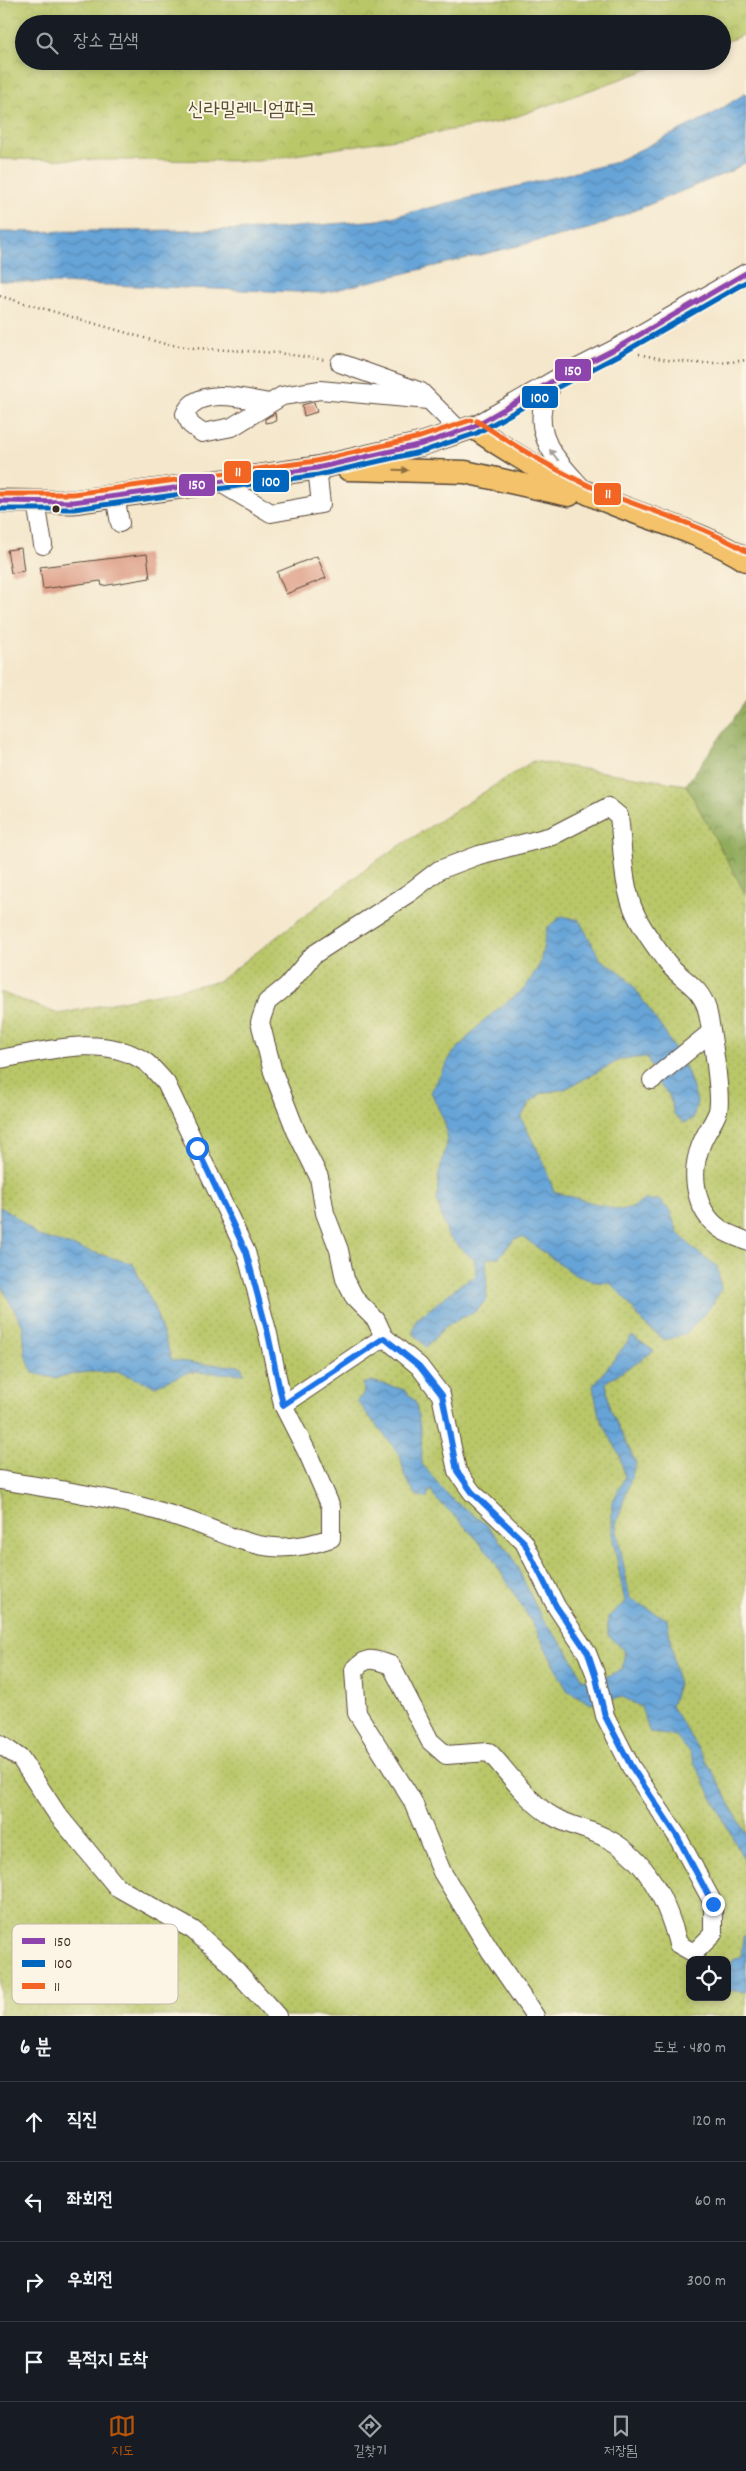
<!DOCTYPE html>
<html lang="ko">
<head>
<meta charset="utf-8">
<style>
  :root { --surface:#171b24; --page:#20242c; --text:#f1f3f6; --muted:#9ea1a6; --line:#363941; --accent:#b45309 }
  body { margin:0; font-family:Dekko,"Poor Story",sans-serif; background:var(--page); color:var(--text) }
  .controls { position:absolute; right:15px; bottom:15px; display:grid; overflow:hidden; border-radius:10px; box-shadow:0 2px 8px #0003 }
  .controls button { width:45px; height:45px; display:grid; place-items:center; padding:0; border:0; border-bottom:1px solid var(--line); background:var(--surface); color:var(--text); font:25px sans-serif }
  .stop { position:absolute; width:15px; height:15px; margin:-11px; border:4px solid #1a73e8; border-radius:50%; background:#fff }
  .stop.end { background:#1a73e8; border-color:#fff; box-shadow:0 1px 5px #0008 }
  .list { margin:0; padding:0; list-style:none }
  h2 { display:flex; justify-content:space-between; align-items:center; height:65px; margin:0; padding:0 20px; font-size:21px }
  h2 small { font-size:16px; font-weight:400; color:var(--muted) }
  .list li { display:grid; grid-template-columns:32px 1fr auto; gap:15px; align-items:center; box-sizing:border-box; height:80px; padding:0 20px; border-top:1px solid var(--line) }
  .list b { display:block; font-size:19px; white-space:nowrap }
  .list em { font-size:16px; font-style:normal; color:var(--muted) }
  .icon { flex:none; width:28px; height:28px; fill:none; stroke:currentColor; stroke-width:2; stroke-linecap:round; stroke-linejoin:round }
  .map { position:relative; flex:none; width:746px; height:2016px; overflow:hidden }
  .search { position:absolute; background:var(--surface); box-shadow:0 2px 8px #0003; left:15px; right:15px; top:15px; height:55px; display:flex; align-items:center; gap:12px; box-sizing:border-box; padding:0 18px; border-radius:28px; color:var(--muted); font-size:19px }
  .sheet { height:385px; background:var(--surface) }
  nav { display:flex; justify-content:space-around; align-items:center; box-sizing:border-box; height:70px; border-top:1px solid var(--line); background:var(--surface); font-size:14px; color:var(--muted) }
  nav a { display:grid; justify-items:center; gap:2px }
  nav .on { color:var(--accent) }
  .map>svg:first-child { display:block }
</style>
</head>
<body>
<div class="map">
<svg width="746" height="2016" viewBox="0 0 746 2016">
  <defs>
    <pattern id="grass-dots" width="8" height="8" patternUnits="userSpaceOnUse" patternTransform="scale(1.25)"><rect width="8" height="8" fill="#b9c769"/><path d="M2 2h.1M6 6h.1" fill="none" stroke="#a0ab5b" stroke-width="1.8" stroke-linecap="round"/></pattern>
    <pattern id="forest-crowns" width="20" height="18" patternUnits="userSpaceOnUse" patternTransform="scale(1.25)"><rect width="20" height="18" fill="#92ac5d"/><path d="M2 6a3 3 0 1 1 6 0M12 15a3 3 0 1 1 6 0" fill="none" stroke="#788c4c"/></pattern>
    <pattern id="park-crowns" width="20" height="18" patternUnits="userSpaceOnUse" patternTransform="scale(1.25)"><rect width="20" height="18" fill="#b9c769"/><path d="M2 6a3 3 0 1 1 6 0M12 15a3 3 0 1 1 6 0" fill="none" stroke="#a0ab5b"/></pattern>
    <pattern id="water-waves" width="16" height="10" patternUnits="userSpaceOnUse" patternTransform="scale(1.25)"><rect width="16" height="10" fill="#66a4d8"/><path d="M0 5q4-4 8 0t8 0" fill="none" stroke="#5586af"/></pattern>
  </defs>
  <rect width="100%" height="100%" fill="#fcf5e5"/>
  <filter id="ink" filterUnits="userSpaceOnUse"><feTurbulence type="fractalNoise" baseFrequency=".02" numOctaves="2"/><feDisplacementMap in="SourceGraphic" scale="10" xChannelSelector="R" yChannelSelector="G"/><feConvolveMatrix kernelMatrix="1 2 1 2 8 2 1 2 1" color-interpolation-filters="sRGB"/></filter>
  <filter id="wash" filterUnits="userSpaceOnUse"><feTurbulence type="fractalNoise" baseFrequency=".0096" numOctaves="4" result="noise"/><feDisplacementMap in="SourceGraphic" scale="20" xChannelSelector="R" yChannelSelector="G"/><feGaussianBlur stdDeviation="1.12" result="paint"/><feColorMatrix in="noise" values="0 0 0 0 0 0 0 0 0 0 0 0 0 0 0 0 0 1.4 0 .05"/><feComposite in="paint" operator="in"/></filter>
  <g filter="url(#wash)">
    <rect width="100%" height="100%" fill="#f4e7cc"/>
    <path fill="url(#grass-dots)" stroke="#7a7844" fill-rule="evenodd" d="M 533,761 L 686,785 L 746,890 L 746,2016 L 0,2016 L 0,992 L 59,1014 L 219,981 L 376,861 ZM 690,1960 L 727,1960 L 727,1997 L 690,1997 Z"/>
    <path fill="url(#forest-crowns)" stroke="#666b3e" d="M 746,701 L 746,895 L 686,785 Z"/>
    <path fill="url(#park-crowns)" stroke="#7a7844" d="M 0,0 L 746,0 L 746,34 L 722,43 L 722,24 L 24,24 L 24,61 L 671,61 L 501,122 L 258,161 L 0,159 Z"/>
    <g fill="url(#water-waves)" stroke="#50677b">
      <path d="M 746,93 L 746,162 L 731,171 L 592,228 L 323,293 L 0,281 L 0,232 L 273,229 L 379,220 L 613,163 L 713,114 Z"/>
      <path d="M 562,916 L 579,920 L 601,960 L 619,971 L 634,987 L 667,1036 L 688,1073 L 697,1101 L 693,1119 L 684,1123 L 674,1114 L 669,1095 L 659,1085 L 647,1057 L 622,1059 L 565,1089 L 542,1093 L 529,1103 L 521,1118 L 543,1161 L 554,1192 L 619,1210 L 632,1208 L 644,1200 L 659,1200 L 670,1211 L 678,1233 L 696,1251 L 717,1266 L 721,1289 L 712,1305 L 687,1333 L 665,1340 L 643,1323 L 625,1298 L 610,1283 L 596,1282 L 575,1275 L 523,1237 L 514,1239 L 499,1257 L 486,1259 L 487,1299 L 476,1311 L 446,1326 L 426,1347 L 413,1333 L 416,1320 L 461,1284 L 476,1276 L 475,1261 L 448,1236 L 437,1201 L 439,1174 L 447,1142 L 445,1123 L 431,1092 L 451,1056 L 482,1022 L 525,988 L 540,964 L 547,928 Z"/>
      <path d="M 0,1207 L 15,1216 L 38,1236 L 133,1264 L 154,1307 L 172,1360 L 202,1364 L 241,1366 L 244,1374 L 189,1372 L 155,1386 L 119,1372 L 86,1372 L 54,1378 L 33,1373 L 25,1354 L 23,1326 L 0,1284 Z"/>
      <path d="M 632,1336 L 654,1351 L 606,1382 L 610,1409 L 636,1463 L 616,1525 L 630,1599 L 667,1619 L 678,1685 L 671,1706 L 716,1777 L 746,1835 L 746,1864 L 689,1752 L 676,1736 L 650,1733 L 641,1707 L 623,1697 L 591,1704 L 567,1690 L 535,1628 L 490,1554 L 458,1519 L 434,1497 L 431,1489 L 426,1498 L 416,1495 L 405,1477 L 400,1455 L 357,1401 L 364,1393 L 363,1384 L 372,1381 L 405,1390 L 416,1403 L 421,1433 L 422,1464 L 449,1497 L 487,1525 L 512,1556 L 541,1617 L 569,1653 L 583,1680 L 604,1677 L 622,1670 L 625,1651 L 608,1635 L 608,1617 L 625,1603 L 612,1534 L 612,1503 L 625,1477 L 619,1454 L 599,1416 L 593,1386 Z"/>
      <path d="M 743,1936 L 746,1936 L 746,1992 L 727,1990 L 727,1977 L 733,1959 L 741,1956 Z"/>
    </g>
    <g id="blocks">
      <g fill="#dc9981">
        <path d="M 314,402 L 317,412 L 304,416 L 302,405 Z"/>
        <path d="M 275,413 L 276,421 L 265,423 L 265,419 Z"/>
        <path d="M 21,548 L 24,571 L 11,573 L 7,550 Z"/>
        <path d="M 147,554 L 150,578 L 102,586 L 101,581 L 43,589 L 40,567 Z"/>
        <path d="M 317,556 L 326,578 L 286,594 L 277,572 Z"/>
      </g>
    </g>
  </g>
  <g filter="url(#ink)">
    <use href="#blocks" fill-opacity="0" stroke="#574638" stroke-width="1"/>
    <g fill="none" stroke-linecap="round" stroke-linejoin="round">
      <defs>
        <g id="minor">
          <path d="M 340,363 L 421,392 L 460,431"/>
          <path d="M 555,380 C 551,388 545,396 543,404 C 535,441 560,463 582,488"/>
          <path d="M 269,403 C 246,399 197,385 185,414 L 191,425 L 202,433 L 232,427 L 282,396 L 320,390 L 428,400"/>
          <path d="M 473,427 L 556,379 L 615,349 L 746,273"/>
          <path d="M 219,482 L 271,513 L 321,504 L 317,468"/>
          <path d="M 115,496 L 120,523"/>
          <path d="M 36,502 L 43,545"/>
          <path d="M 0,1059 C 46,1051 102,1034 144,1061 C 152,1066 159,1076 166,1083 L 246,1252 L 268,1334 L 283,1405 L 309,1456 L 331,1507 L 331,1538 C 264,1562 236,1535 175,1516 C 119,1498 58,1490 0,1480"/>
          <path d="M 652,1080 L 710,1033"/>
          <path d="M 384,1337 L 376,1320 L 355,1299 L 345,1279 L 339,1250 L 325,1213 L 319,1177 L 296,1131 L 273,1072 L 260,1022 L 267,1002 L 287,986 L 313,955 L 409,893 L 439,870 L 479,855 L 552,836 L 608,807 L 619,816 C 623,847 622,885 635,913 C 643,931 655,946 666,961 C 680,980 699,984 707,1009 C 711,1027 722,1096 718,1111 C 714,1123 705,1133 701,1145 C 690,1172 694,1209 719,1228 C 726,1234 738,1237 746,1241"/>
          <path d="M 283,1405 L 384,1337 L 419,1366 L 441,1395 L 457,1471 L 472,1492 L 524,1542 L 556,1606 L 587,1653 L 595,1673 L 605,1716 L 631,1767 L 677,1836 L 713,1903 L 713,1934 L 694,1953 L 678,1944 C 667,1901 647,1857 604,1837 C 588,1829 570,1826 554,1817 C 528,1803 509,1773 489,1752 L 446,1755 L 430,1741 L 391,1665 C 372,1659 368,1655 354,1670 L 357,1713 L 412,1800 L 442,1872 L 491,1952 L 535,2016"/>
          <path d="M 0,1744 L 21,1759 L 57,1814 L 117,1887 L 193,1930 L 225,1958 L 277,2016"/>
        </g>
        <g id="major">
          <path d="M 348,469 L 465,472 L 569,495"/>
          <path d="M 0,501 L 73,502 L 317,468 L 422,444 L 473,427 C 519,459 564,485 616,505 C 659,522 707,535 746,560"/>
        </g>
      </defs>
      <use href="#minor" stroke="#574638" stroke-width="20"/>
      <use href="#major" stroke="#574638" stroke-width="25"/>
      <g stroke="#574638" stroke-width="2.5" stroke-dasharray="1 4" stroke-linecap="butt">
        <path d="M 0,296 L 165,344 L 194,348 L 278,353 L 326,360"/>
        <path d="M 639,354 C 676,363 707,366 746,360"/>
      </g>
      <use href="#minor" stroke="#fff" stroke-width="18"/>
      <use href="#major" stroke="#f3c26a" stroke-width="22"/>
      <defs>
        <path id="bus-1" d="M 0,501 L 73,502 L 317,468 L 422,444 L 473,427 L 556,379 L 615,349 L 746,273"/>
        <path id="bus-2" d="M 0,509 L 74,509 L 318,475 L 424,451 L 477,433 L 560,386 L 619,355 L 746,282"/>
        <g id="bus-3">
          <path d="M 477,421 C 516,447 557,472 601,491 C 649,511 700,524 746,551"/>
          <path d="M 0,494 L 73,494 L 316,461 L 420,437 L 471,420"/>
        </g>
      </defs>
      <use href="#bus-1" stroke="#fcf5e5" stroke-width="9"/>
      <use href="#bus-2" stroke="#fcf5e5" stroke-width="9"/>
      <use href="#bus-3" stroke="#fcf5e5" stroke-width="9"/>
      <use href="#bus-1" stroke="#8e44ad" stroke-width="5"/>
      <use href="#bus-2" stroke="#0065bd" stroke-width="5"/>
      <use href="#bus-3" stroke="#f26522" stroke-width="5"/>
    </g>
    <defs><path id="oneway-solid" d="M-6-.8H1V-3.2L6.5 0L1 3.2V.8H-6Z" transform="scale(1.25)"/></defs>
    <use fill="#a79f9a" href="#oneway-solid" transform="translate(554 455) rotate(-129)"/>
    <use fill="#8e6e40" href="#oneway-solid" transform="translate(401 470) rotate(1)"/>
  </g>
  <g fill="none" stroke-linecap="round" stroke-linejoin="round" filter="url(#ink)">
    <path stroke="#1a73e8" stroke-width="6" d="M 197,1148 L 246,1252 L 268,1334 L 283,1405 L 384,1338 L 419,1366 L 442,1395 L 457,1471 L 472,1492 L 524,1542 L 556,1606 L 588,1653 L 595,1674 L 605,1716 L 631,1766 L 677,1836 L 713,1904"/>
  </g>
  <circle fill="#3b2a1e" stroke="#fcf5e5" stroke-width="2" cx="56" cy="509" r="4.5"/>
  <g text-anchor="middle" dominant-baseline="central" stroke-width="4" stroke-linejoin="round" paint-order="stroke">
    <g font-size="20" fill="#5a5131" stroke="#fcf5e5">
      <text x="252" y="111">신라밀레니엄파크</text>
    </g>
  </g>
  <rect x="12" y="1924" width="166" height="80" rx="8" fill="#fcf5e5" stroke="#c2b8a9" stroke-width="1"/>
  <rect x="22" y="1938" width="23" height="6" fill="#8e44ad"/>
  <rect x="22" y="1960" width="23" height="7" fill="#0065bd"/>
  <rect x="22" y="1983" width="23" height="6" fill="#f26522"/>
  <g font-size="14" fill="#3b2a1e">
    <text x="54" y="1946">150</text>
    <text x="54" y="1968">100</text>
    <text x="54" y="1991">11</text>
  </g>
  <g stroke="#fcf5e5" stroke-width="2">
    <rect x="554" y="358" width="38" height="24" rx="5" fill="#8e44ad"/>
    <rect x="521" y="385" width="38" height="24" rx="5" fill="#0065bd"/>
    <rect x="223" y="460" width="29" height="24" rx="5" fill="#f26522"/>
    <rect x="252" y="469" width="38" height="24" rx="5" fill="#0065bd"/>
    <rect x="178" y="473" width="38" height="24" rx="5" fill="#8e44ad"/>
    <rect x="593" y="482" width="29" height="24" rx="5" fill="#f26522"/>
  </g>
  <g font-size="14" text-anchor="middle" font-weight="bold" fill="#fff">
    <text x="573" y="375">150</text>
    <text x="540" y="402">100</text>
    <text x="238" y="476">11</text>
    <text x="271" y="486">100</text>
    <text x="197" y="489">150</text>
    <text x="608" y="498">11</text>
  </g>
</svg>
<div class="controls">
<button><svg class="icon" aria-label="locate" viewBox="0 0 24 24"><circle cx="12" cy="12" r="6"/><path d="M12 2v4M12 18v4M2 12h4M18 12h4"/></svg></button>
</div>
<div class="stop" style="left:197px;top:1148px"></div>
<div class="stop end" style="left:713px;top:1904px"></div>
<div class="search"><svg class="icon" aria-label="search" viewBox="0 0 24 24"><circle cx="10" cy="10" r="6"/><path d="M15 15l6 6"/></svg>장소 검색</div>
</div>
<section class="sheet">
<h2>6 분<small>도보 · 480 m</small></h2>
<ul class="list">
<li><svg class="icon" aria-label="ahead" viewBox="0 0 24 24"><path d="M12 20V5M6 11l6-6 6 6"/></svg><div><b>직진</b></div><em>120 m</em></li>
<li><svg class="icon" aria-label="left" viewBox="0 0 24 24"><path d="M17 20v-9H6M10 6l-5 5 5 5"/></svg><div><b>좌회전</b></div><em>60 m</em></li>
<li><svg class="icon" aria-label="right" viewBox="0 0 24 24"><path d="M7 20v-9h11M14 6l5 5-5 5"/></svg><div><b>우회전</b></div><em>300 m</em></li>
<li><svg class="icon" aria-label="arrive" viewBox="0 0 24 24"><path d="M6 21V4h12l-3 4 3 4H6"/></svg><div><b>목적지 도착</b></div></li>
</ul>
</section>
<nav>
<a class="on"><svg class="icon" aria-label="map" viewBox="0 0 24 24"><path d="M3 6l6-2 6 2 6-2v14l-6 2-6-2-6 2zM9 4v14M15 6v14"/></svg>지도</a>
<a><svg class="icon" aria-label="directions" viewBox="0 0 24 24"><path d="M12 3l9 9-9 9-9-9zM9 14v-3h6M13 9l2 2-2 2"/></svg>길찾기</a>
<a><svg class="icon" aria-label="saved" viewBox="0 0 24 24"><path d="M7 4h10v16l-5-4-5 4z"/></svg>저장됨</a>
</nav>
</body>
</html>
